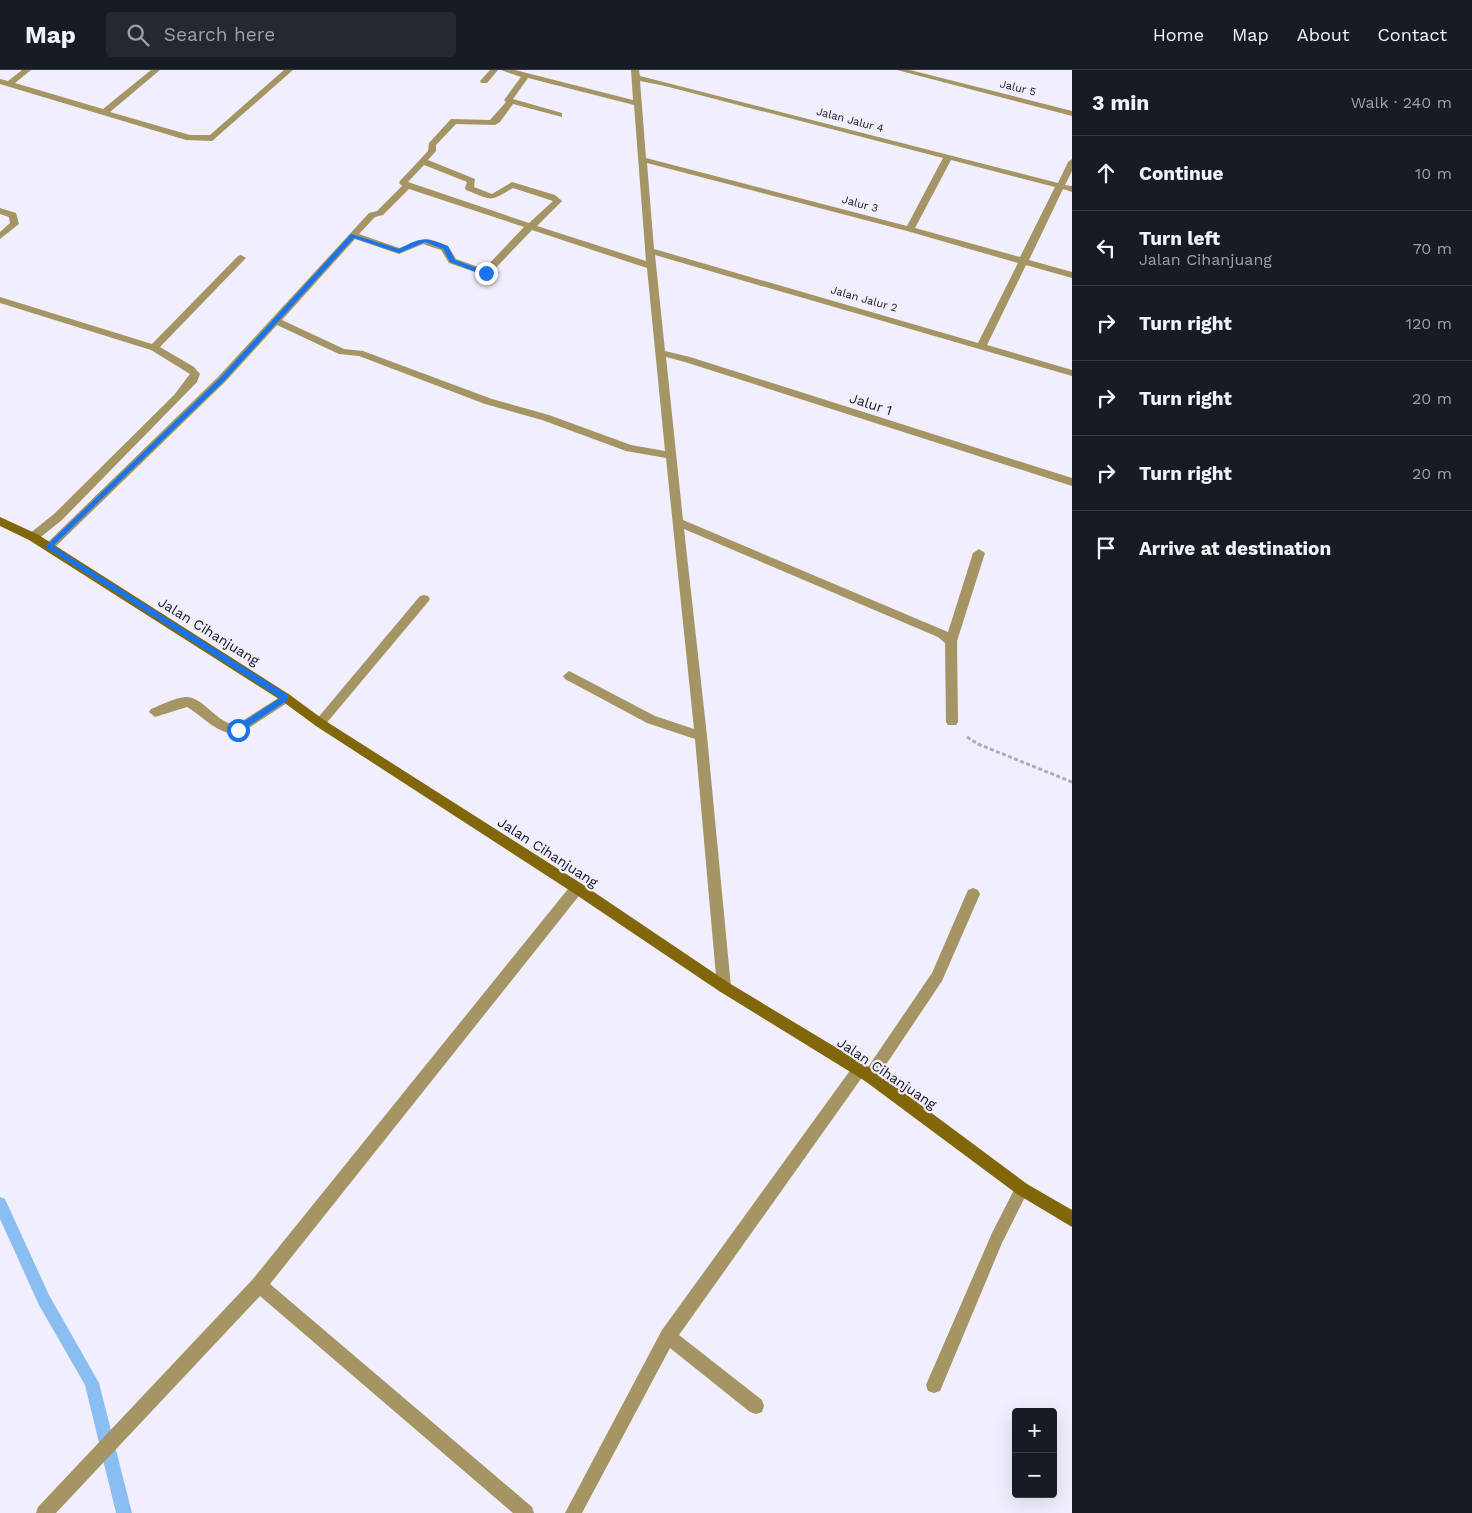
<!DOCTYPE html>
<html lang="en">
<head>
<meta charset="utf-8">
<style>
  :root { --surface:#171b24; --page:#242831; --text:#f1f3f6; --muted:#9ea1a6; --line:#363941 }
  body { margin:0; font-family:"Work Sans",sans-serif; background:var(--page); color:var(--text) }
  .controls { position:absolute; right:15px; bottom:15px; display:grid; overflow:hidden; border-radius:5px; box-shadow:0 5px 20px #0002 }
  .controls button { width:45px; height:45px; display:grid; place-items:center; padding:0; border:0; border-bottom:1px solid var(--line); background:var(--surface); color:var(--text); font:25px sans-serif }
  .stop { position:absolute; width:15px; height:15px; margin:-11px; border:4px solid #1a73e8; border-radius:50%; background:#fff }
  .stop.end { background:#1a73e8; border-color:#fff; box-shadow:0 1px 5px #0008 }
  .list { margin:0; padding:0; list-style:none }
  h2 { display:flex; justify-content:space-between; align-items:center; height:65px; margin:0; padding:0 20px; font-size:21px }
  h2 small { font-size:16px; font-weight:400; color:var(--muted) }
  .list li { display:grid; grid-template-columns:32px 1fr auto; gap:15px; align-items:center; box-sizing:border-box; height:75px; padding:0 20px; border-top:1px solid var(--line) }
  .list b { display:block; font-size:19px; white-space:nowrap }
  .list p { margin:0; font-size:16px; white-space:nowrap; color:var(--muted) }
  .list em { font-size:16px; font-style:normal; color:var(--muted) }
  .icon { flex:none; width:28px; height:28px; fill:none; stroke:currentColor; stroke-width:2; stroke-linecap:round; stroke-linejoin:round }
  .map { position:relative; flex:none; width:1072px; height:1443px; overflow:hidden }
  header { display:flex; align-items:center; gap:30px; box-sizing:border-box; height:70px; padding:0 25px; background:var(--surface); border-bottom:1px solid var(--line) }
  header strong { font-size:24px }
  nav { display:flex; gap:28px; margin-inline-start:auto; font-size:18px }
  .search { width:350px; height:45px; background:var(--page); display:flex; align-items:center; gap:12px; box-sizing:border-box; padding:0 18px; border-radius:5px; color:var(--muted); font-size:19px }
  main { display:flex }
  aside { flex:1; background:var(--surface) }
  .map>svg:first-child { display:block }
</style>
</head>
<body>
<header>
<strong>Map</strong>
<div class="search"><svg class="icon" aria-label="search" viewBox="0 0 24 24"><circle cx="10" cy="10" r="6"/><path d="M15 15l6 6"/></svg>Search here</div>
<nav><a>Home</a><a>Map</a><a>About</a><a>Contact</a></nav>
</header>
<main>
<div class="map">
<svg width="1072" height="1443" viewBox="0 0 1072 1443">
  <rect width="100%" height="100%" fill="#f1eefe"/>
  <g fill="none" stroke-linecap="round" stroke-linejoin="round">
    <path fill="#8abef3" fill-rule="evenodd" d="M 0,1127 L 5,1129 L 49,1225 L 99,1313 L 132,1443 L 116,1443 L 85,1315 L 39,1235 L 0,1149 Z"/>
    <path stroke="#afacb9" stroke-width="3" stroke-dasharray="4 2.5" stroke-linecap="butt" d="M 967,667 L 978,674 L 1072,712"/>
    <g fill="#a59464" fill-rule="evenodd">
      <path d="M 424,525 L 428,526 L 430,529 L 428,532 L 324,656 L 316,656 L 314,653 L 316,650 L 420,526 Z"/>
      <path d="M 286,623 L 290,625 L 292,628 L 290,631 L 238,665 C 216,663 205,648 187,637 L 155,647 L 149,642 L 151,639 C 161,635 174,628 185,627 C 203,626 216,653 236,655 Z"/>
    </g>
    <g fill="#a59464" fill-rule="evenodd">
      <path d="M 22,0 L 31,0 L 15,13 L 103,39 L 151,0 L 160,0 L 110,42 L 190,65 L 210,65 L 284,0 L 293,0 L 212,71 L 186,70 L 0,14 L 0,9 L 8,11 Z"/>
      <path d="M 490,0 L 498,0 L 487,13 L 481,13 L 480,11 Z"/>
      <path d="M 501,0 L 515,0 L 633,30 L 631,0 L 639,0 L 640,6 L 1058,113 L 1068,92 L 1072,89 L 1072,101 L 1065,115 L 1072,116 L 1072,122 L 1063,119 L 1029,190 L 1072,202 L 1072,208 L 1026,195 L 987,275 L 1072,300 L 1072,306 L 655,185 L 665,281 L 690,287 L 1072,408 L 1072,416 L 685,292 L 666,287 L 683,450 L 948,562 L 973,483 L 979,479 L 985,483 L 957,571 L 958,652 L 956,655 L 948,655 L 946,652 L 945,573 L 938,567 L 684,459 L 707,666 L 731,917 L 729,921 L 724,923 L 719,921 L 717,917 L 695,669 L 647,653 L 565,609 L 563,606 L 569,601 L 573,603 L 655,646 L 694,659 L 666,388 L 626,381 L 542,350 L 485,334 L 359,286 L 339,284 L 277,255 L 226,311 L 52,480 L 48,481 L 43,477 L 218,307 L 369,143 L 377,141 L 402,116 L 399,113 L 400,111 L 428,81 L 429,73 L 451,49 L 490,50 L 506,32 L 504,30 L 521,7 ZM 528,8 L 634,35 L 646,191 L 537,156 L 562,131 L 555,125 L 512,112 L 492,124 L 474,117 L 475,109 L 428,90 L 436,81 L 436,75 L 456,54 L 495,55 L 500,52 L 513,34 L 562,47 L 562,43 L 513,29 ZM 640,11 L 665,16 L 943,88 L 907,156 L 646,88 ZM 951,90 L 1055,117 L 1020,187 L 915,158 ZM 647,93 L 907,161 L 1018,193 L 978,273 L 654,179 ZM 424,95 L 467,112 L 465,118 L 466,120 C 492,130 489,133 513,118 L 553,131 L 529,153 L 408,112 ZM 409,119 L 524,157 L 484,199 L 456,189 L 448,176 C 419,164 426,170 399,178 L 359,164 L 375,147 L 383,145 ZM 532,160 L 647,198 L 665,381 L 631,375 L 549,345 L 492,329 L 363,281 L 344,279 L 282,250 L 355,169 L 399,184 L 423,174 L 441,180 L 449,193 L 486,206 L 489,205 Z"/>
      <path d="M 897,0 L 910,0 L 1072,41 L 1072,46 Z"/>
      <path d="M 0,138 L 16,143 L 19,154 L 0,169 L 0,162 L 10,153 L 9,147 L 0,144 Z"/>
      <path d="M 241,185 L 246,188 L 244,190 L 160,277 L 194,297 L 200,304 L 197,312 L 62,450 L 37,470 L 29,470 L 28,467 L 29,464 L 54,444 L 174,325 L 190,304 L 151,280 L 0,233 L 0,227 L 152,274 L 238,186 Z"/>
      <path d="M 577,812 L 582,814 L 584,818 L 582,822 L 270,1214 L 532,1437 L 534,1443 L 513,1443 L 260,1226 L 56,1443 L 36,1443 L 38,1437 L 253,1209 L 572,814 Z"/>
      <path d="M 973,818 L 978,820 L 980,824 L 942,911 L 875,1011 L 870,1013 L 865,1011 L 863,1006 L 679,1265 L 762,1330 L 764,1336 L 762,1342 L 756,1344 L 750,1342 L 670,1278 L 582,1443 L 565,1443 L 662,1260 L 854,995 L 859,993 L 864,995 L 866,1000 L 932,903 L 968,820 Z"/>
      <path d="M 1022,1112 L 1027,1114 L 1029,1119 L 1002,1173 L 940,1321 L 934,1323 L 928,1321 L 926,1315 L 992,1163 L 1017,1114 Z"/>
    </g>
    <path fill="#816709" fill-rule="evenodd" d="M 0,447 L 37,464 L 290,625 L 324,650 L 582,814 L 729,913 L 875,1001 L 1027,1114 L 1072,1140 L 1072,1157 L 1017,1124 L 865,1011 L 719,921 L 572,822 L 316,656 L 282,631 L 29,470 L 0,456 Z"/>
  </g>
  <path fill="#1a73e8" d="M 351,164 L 399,179 C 422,167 424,167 448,176 L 455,190 L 490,203 L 484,205 L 450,192 L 443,179 L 425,172 L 399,183 L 354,168 L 224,311 L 53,476 L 288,625 L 288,630 L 238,663 L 235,662 L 235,657 L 280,628 L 45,477 L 220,308 Z"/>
  <g text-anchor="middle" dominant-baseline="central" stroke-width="4.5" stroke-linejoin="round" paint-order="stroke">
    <g font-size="11" fill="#15141b" stroke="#f1eefe">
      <text transform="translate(1018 18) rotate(14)">Jalur 5</text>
      <text transform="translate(850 50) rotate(15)">Jalan Jalur 4</text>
      <text transform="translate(860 134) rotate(15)">Jalur 3</text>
      <text transform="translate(864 229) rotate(16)">Jalan Jalur 2</text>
    </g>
    <g font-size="14" fill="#15141b" stroke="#f1eefe">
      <text transform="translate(871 334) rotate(18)">Jalur 1</text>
      <text transform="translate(209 561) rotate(32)">Jalan Cihanjuang</text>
      <text transform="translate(548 782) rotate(33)">Jalan Cihanjuang</text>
      <text transform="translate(887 1003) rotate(34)">Jalan Cihanjuang</text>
    </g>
  </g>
</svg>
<div class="controls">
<button>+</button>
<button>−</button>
</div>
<div class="stop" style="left:238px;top:660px"></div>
<div class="stop end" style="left:486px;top:203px"></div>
</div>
<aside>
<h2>3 min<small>Walk · 240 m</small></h2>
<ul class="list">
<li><svg class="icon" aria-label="ahead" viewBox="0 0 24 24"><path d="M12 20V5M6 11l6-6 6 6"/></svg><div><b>Continue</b></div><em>10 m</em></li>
<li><svg class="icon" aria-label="left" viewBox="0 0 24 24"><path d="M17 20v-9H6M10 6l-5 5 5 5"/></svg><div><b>Turn left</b><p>Jalan Cihanjuang</p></div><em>70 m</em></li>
<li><svg class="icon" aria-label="right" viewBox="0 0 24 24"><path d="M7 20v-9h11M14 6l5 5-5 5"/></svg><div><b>Turn right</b></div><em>120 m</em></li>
<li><svg class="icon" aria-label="right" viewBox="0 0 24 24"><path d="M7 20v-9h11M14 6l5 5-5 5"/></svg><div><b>Turn right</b></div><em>20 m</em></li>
<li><svg class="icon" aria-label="right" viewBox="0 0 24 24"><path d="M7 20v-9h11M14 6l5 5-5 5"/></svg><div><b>Turn right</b></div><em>20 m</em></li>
<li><svg class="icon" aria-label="arrive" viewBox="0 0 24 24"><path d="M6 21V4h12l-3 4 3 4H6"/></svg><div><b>Arrive at destination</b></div></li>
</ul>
</aside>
</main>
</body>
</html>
